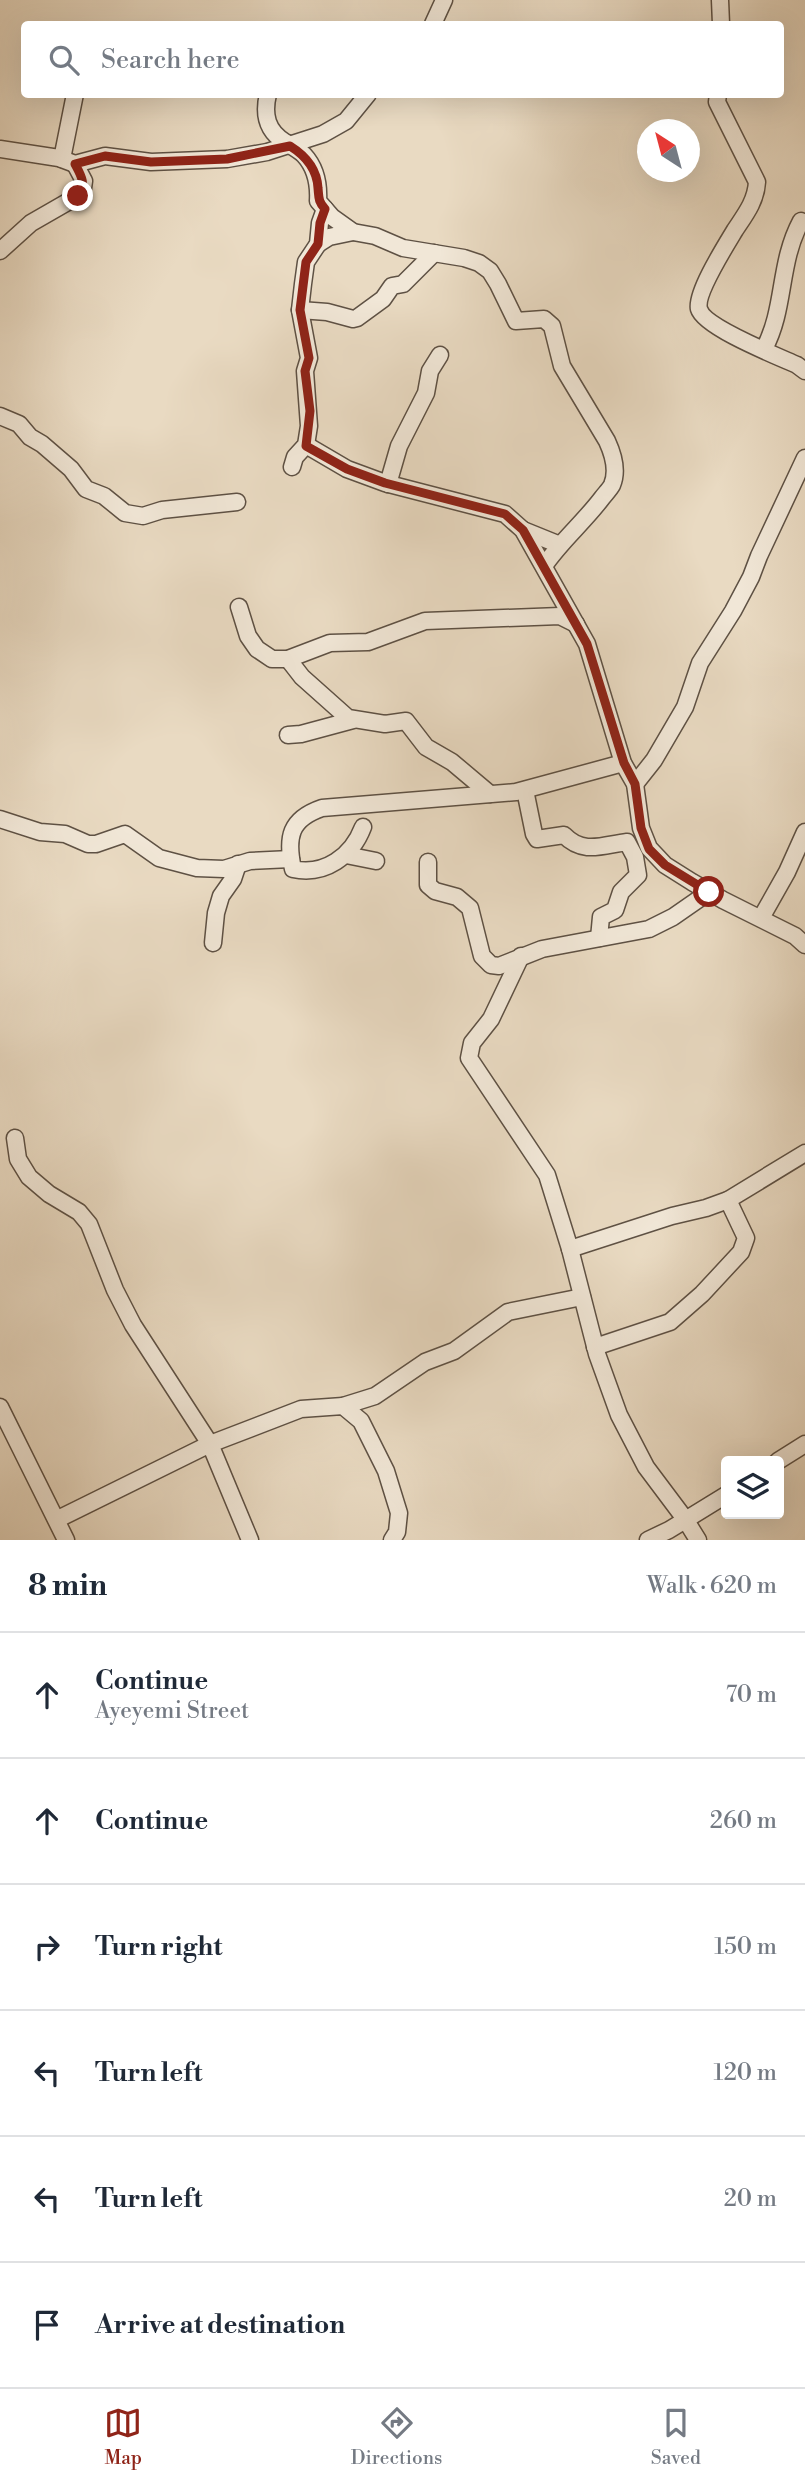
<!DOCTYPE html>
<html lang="en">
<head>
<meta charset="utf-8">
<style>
  :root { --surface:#fff; --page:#f6f6f7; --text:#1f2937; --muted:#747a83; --line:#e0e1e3; --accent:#8f2418 }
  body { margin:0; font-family:"Libre Bodoni",serif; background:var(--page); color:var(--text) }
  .controls { position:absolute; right:21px; bottom:21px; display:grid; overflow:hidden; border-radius:7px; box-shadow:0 7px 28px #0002 }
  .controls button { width:63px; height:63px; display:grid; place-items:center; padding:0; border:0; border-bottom:2px solid var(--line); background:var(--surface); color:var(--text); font:35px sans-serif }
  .compass { position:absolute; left:637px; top:119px; width:63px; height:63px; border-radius:50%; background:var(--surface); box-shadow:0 7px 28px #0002; rotate:324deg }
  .stop { position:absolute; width:21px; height:21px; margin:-16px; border:5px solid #8f2418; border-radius:50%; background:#fff }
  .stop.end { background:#8f2418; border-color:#fff; box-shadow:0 2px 7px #0008 }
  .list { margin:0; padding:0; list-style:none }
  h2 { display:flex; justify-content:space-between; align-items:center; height:91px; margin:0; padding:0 28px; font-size:30px }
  h2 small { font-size:23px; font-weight:400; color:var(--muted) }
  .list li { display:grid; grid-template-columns:46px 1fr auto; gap:21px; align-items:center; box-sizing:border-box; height:126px; padding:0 28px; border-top:2px solid var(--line) }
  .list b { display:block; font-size:26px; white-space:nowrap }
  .list p { margin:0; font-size:23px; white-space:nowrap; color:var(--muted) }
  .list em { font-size:23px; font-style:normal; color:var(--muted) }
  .icon { flex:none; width:38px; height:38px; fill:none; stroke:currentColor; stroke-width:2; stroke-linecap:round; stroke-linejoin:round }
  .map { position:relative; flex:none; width:805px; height:1540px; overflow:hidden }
  .search { position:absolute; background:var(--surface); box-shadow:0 7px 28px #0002; left:21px; right:21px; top:21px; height:77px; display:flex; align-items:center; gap:18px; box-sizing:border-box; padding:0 24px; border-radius:7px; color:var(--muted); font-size:26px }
  .sheet { height:847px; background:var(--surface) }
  nav { display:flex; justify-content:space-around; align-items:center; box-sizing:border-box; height:98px; border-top:2px solid var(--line); background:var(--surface); font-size:19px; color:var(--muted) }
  nav a { display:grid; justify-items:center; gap:4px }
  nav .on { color:var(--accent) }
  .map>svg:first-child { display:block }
</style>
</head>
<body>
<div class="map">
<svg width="805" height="1540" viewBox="0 0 805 1540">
  <rect width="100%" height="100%" fill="#e9dac2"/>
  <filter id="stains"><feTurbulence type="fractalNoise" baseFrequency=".00286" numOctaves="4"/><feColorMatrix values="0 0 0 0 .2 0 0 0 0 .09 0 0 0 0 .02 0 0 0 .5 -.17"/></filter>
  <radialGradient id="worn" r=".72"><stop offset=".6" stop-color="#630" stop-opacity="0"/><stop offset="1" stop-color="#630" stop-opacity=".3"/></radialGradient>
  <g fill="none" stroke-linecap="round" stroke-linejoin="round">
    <defs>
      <g id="street">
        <path d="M 720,0 L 721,24"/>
        <path d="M 433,24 L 444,0"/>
        <path d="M 268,94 C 263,115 267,131 285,142 C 291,146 299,150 304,155 C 316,168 319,184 318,201 L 332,217 L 353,232 L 375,236 L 403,248 L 464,258 L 479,263 L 490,271 L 498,284 L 516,321 L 544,319 L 552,326 L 562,366 L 607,441 C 613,454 618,471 612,485 C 610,489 605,494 602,498 C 584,522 560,542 544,566"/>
        <path d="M 718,94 L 717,102 L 757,182 C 756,201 745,215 735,230 C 726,245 695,294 699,309 C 704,327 777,356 797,365 L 805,371"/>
        <path d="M 0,149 L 59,158 L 75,164 L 105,156 L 151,162 L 227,159 L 267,152 L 323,134 L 346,121 L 368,94"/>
        <path d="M 62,159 L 75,94"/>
        <path d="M 318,244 L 329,237 L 353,232"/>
        <path d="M 0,251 L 31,223 L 78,196 L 83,188 L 84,181 L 75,164"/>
        <path d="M 300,310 L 327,312 L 353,319 L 357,318 L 383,299 L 392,286 L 403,284 L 434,253"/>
        <path d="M 764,349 C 786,308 778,264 801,221"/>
        <path d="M 0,416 L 19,424 L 30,437 L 42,444 L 71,469 L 86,489 L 104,496 L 125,513 L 143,516 L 162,510 L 237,502"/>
        <path d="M 306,445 L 347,469 L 385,483 L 505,514 L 523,530 L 587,644 L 623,763 L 635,784 L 641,828 L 649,848 L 665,865 L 692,882 L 723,900 L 795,936 L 805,945"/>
        <path d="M 292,467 L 295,457 L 306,445 L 309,426 L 305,371 L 309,358 L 300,310 L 303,284 L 306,262 L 318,244 L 320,223 L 325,209"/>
        <path d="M 388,484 L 399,446 L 426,393 L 430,371 L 440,355"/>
        <path d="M 523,530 L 560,545"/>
        <path d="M 239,607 L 248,636 L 257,649 L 272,659 L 288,659 L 330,643 L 368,642 L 425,621 L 560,616 L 576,624"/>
        <path d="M 288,659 L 302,677 L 348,718 L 385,724 L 406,721 L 426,747 L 452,762 L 490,794"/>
        <path d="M 288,735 L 301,734 L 353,720"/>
        <path d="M 635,784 L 654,760 L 685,707 L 700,663 L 733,611 L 751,577 L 759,556 L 805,458"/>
        <path d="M 525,790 L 534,834 L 537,839 L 564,835 C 583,855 603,845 627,842 L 635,857 L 638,875 L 621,892 L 615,910 L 601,917 L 599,938"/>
        <path d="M 0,819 L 40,832 L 65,834 L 88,844 L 96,844 L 125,834 L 159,858 L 197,868 L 224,869 L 250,861 L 291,859"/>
        <path d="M 363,827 C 352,856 325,876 293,869 C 286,837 290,819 322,808 L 516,792 L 623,763"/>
        <path d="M 346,855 L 376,861"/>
        <path d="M 428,862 L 428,885 L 435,891 L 457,897 L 470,908 L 482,956 L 491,965 L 499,966 L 542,949 L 649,929 L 673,917 L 709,892"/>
        <path d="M 761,918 L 787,872 L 805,832"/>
        <path d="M 213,943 L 216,913 L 221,896 L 233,879 L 238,864"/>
        <path d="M 521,956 L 491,1019 L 472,1043 L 469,1058 L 547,1175 L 570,1249 L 597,1354 L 619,1415 L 646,1467 L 685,1519 L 698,1540"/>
        <path d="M 15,1138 L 18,1159 L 29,1177 L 49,1194 L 79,1212 L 89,1224 L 115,1290 L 133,1325 L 210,1444 L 250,1540"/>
        <path d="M 570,1249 L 672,1216 L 706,1208 L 728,1200 L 805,1153"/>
        <path d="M 595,1347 L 670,1322 L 702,1294 L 741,1252 L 746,1238 L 728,1200"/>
        <path d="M 343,1406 L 375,1396 L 425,1362 L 454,1351 L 508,1312 L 582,1297"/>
        <path d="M 0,1407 L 66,1540"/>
        <path d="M 778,1461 L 805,1444"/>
        <path d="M 58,1519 L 210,1444 L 301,1409 L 343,1406 L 361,1421 L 386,1471 L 399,1513 L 397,1532 L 392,1540"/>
        <path d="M 648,1540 L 669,1530 L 726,1495"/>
      </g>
    </defs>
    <use href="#street" stroke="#5e5144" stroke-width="19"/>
    <use href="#street" stroke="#f1e7d7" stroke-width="16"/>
  </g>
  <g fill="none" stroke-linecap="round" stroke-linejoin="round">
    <path stroke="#8f2418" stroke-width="9" d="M 78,196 C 86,183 82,177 75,164 L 105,156 L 151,162 L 227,159 L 290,146 C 306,156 317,169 318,188 C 319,198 318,201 325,209 L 320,223 L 318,244 L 306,262 L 300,310 L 309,358 L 305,371 L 310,411 L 306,446 L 347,469 L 385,483 L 505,514 L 523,530 L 587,644 L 624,763 L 635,784 L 641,828 L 649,849 L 665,865 L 709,892"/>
  </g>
  <rect width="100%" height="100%" filter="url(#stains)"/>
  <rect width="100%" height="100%" fill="url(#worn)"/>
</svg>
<div class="controls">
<button><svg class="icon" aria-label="layers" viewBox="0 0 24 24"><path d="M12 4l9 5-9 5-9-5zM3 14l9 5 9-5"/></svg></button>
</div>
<svg class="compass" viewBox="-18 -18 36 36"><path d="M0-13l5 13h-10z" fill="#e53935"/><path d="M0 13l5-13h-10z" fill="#747a83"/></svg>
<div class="stop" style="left:709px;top:892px"></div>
<div class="stop end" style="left:78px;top:196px"></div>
<div class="search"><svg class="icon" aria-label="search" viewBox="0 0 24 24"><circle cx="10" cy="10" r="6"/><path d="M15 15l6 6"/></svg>Search here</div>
</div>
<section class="sheet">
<h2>8 min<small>Walk · 620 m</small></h2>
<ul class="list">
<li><svg class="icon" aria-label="ahead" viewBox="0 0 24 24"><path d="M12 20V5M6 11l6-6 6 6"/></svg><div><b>Continue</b><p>Ayeyemi Street</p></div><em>70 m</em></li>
<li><svg class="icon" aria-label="ahead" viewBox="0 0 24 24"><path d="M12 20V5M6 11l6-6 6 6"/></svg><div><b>Continue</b></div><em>260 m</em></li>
<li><svg class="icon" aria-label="right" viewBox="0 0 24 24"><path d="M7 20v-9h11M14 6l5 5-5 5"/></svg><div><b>Turn right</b></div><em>150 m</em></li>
<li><svg class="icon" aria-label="left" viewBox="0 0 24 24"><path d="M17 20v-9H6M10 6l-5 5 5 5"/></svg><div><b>Turn left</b></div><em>120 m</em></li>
<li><svg class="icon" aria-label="left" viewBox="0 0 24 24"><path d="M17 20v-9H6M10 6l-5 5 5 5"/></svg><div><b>Turn left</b></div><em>20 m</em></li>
<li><svg class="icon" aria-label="arrive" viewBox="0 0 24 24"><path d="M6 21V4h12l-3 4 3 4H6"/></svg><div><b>Arrive at destination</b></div></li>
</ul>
</section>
<nav>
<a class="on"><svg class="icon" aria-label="map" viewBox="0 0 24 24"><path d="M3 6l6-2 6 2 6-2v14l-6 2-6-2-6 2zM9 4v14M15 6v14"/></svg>Map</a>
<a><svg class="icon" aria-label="directions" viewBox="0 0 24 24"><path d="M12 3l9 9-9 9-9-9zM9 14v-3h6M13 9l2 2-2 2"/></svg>Directions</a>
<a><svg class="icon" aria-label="saved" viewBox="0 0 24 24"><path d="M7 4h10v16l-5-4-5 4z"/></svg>Saved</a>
</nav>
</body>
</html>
